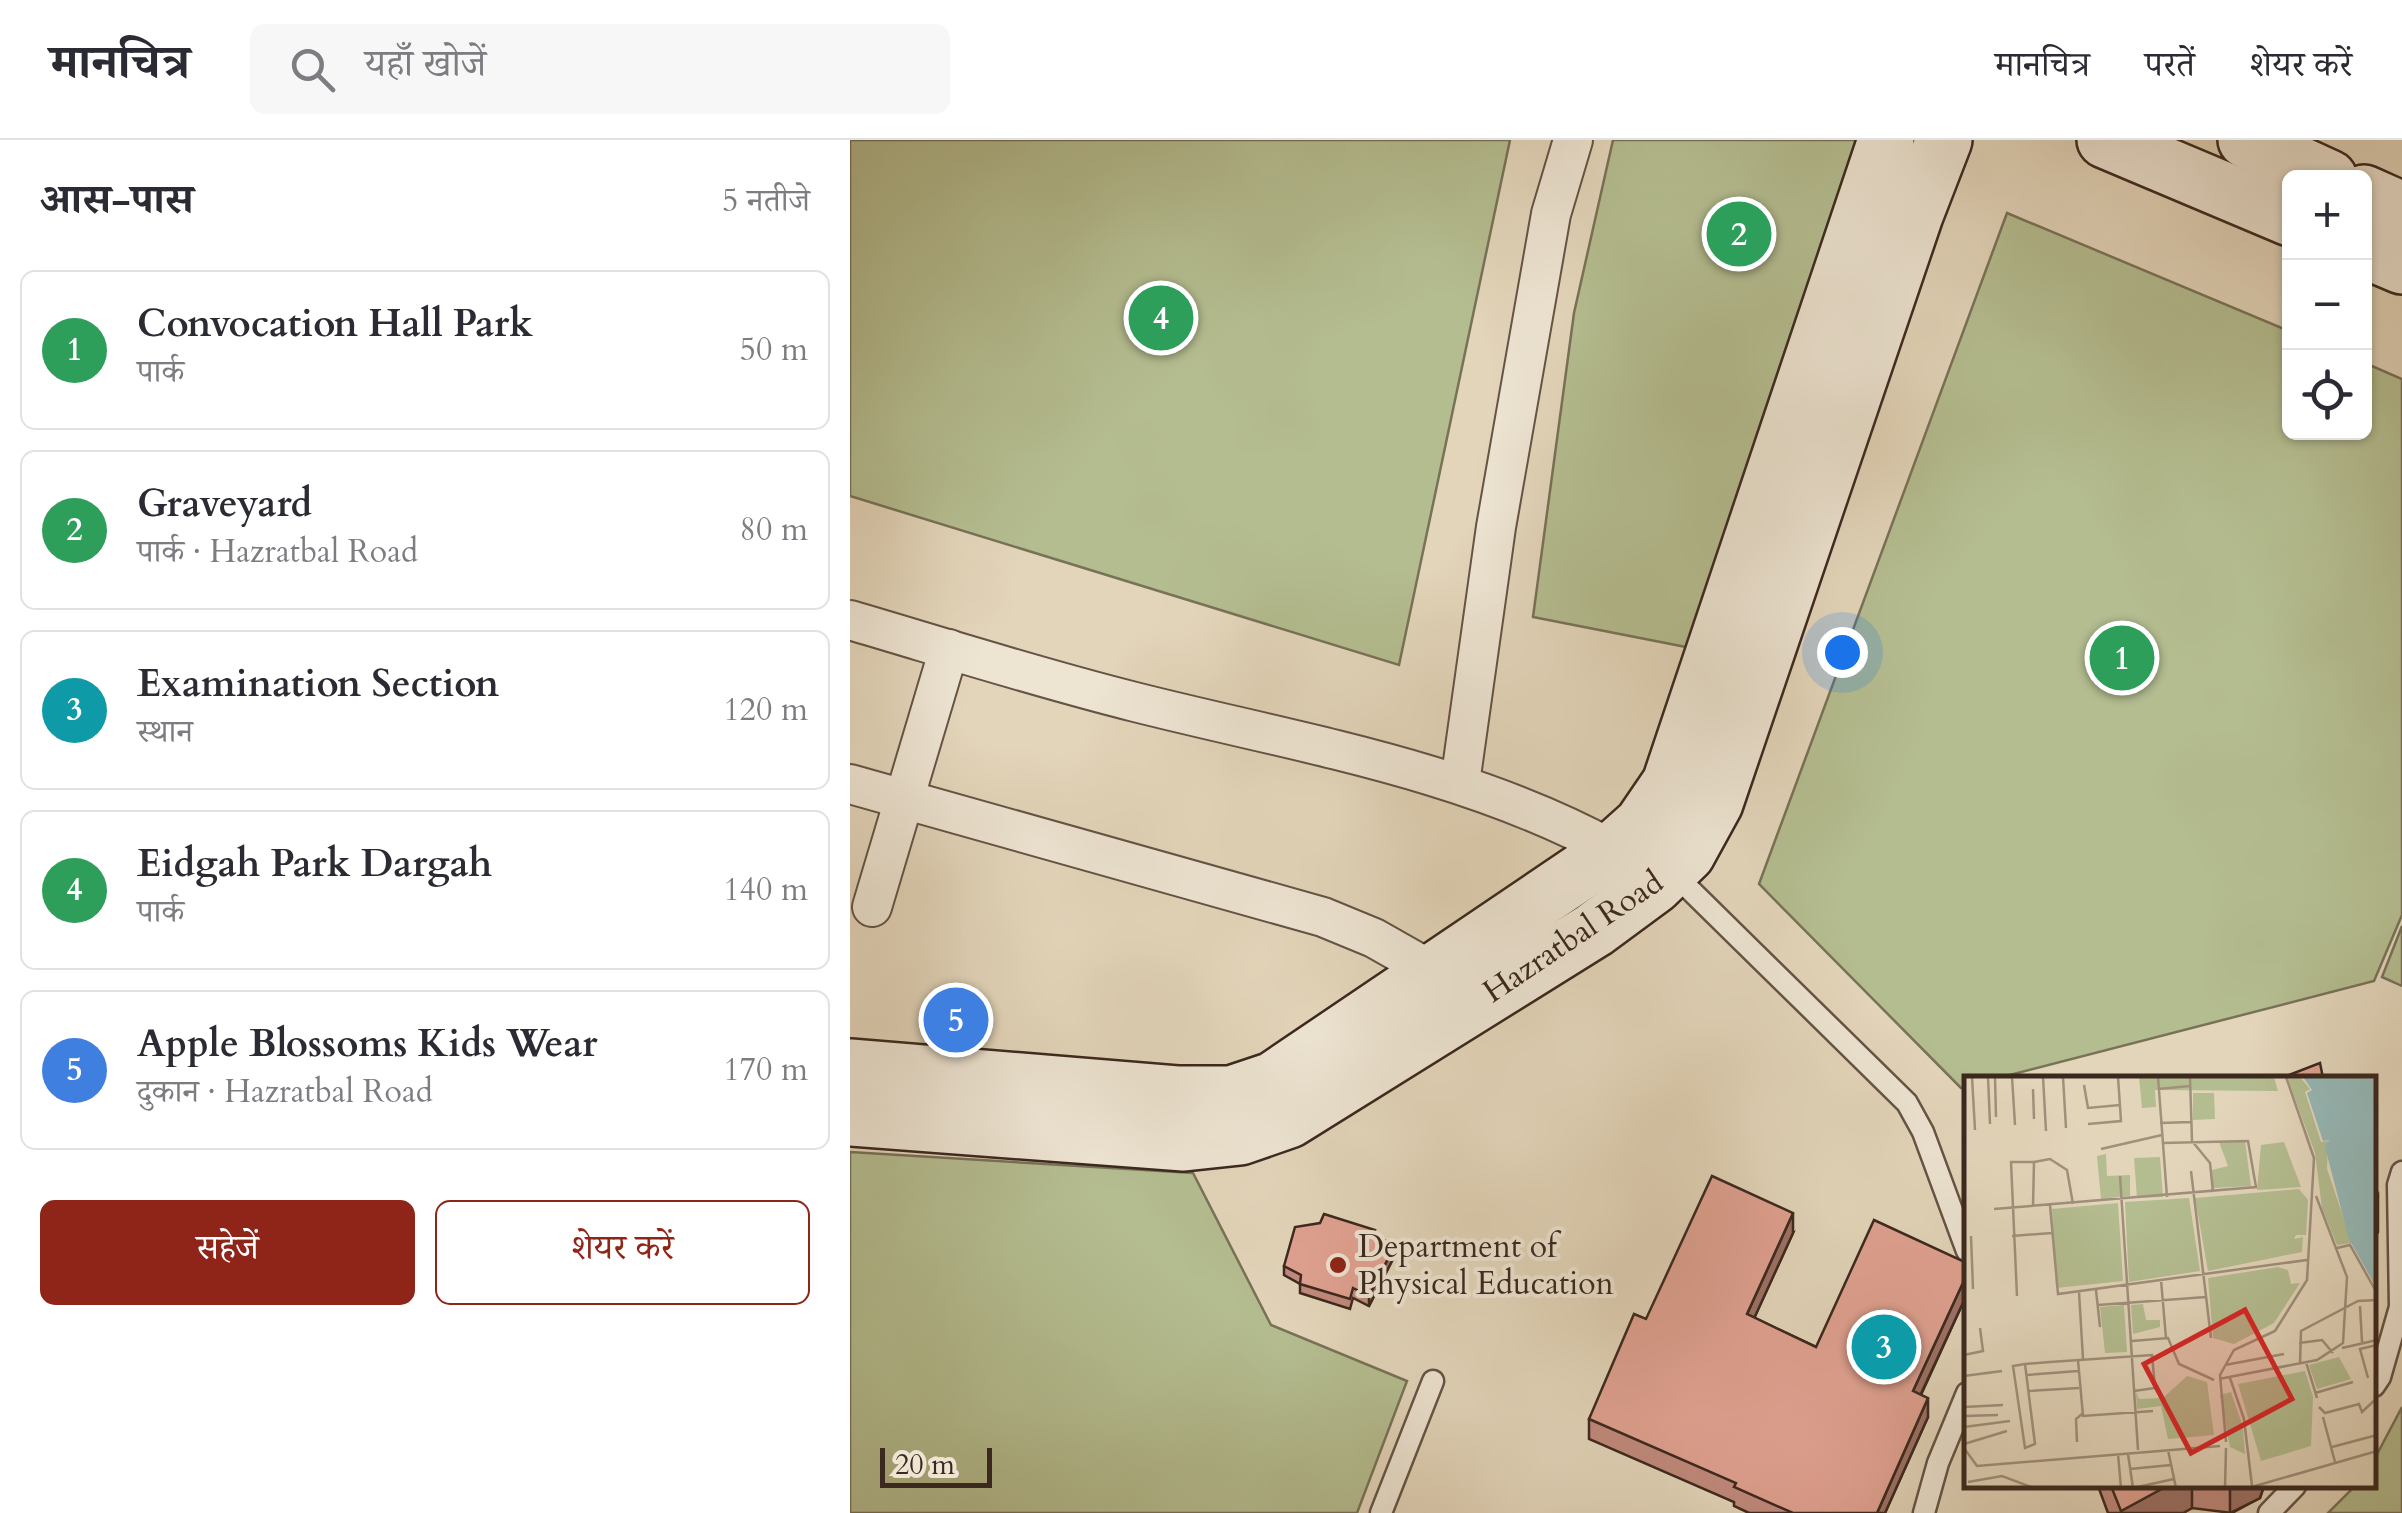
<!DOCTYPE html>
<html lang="hi">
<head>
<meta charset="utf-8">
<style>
  :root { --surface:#fff; --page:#f7f7f7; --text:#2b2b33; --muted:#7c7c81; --line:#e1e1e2; --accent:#8f2418 }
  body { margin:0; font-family:Cardo,"Noto Serif Devanagari",serif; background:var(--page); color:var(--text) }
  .controls { position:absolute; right:30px; top:30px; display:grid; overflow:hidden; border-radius:15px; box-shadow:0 2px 8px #0004 }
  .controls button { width:90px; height:90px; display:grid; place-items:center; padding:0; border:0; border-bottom:2px solid var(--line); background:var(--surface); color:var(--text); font:50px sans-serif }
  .scale { position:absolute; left:30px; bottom:25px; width:112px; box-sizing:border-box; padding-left:10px; border:5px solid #3b281e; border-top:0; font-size:28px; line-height:35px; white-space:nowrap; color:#3b281e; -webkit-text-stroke:8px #ede4d2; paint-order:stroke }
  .you { position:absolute; left:992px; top:512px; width:35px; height:35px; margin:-25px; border:8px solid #fff; border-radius:50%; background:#1a73e8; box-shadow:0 0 0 15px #1a73e833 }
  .badge { display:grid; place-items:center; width:65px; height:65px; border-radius:50%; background:var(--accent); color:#fff; font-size:32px; font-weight:700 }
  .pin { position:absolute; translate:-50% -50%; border:5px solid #fff; box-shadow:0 2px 10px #0006 }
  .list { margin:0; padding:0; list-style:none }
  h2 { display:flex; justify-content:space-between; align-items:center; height:130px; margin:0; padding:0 40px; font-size:42px }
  h2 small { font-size:32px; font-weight:400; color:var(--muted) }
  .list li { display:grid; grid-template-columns:65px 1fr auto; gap:30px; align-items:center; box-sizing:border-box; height:160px; margin:0 20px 20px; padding:0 20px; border:2px solid var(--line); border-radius:15px }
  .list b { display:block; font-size:38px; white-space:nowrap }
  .list p { margin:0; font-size:32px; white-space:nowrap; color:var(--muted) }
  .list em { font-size:32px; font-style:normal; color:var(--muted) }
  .actions { display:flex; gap:20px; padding:30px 40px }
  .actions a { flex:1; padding:22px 0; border:2px solid var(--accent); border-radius:15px; text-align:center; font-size:35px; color:var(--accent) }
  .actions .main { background:var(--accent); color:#fff }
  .icon { flex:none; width:55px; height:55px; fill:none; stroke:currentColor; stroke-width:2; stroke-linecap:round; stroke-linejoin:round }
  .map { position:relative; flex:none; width:1552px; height:1373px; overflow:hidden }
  header { display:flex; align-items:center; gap:60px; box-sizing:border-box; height:140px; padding:0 50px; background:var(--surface); border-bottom:2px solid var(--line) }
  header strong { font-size:48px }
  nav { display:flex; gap:55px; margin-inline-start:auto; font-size:35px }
  .search { width:700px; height:90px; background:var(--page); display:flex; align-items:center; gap:25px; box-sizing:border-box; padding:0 35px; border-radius:15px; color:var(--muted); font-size:38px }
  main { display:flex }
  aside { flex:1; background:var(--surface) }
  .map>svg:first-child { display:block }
</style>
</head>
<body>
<header>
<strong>मानचित्र</strong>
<div class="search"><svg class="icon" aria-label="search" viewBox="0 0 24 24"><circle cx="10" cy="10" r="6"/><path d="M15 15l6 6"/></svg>यहाँ खोजें</div>
<nav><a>मानचित्र</a><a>परतें</a><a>शेयर करें</a></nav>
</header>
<main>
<aside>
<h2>आस-पास<small>5 नतीजे</small></h2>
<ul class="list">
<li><span class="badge" style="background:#2e9e5b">1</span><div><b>Convocation Hall Park</b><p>पार्क</p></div><em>50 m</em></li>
<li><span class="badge" style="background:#2e9e5b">2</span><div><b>Graveyard</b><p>पार्क · Hazratbal Road</p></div><em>80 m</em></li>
<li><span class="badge" style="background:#0f9aa8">3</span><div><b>Examination Section</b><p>स्थान</p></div><em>120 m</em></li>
<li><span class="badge" style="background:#2e9e5b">4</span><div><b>Eidgah Park Dargah</b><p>पार्क</p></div><em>140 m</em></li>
<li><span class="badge" style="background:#3f7fe0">5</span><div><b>Apple Blossoms Kids Wear</b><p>दुकान · Hazratbal Road</p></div><em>170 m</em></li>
</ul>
<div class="actions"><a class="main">सहेजें</a><a>शेयर करें</a></div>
</aside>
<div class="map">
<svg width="1552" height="1373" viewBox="0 0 1552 1373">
  <rect width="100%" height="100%" fill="#e3d5ba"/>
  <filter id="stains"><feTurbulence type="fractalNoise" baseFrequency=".002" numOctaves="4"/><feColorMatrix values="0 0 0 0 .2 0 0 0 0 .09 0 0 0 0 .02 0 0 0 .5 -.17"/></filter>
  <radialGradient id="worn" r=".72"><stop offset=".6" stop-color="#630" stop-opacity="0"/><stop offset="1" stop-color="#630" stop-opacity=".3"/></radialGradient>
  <g fill="#b4bd90" stroke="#787257" stroke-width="2.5">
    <path d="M 0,0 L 660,0 L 549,525 L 0,356 Z"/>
    <path d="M 763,0 L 1009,0 L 896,343 L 836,507 L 683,477 L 724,173 Z"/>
    <path d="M 1157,73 L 1439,191 L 1440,292 L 1514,292 L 1515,223 L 1552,239 L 1552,775 L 1524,841 L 1148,938 L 1117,938 L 1117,946 L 1111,948 L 909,744 Z"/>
    <path d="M 1552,786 L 1552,846 L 1532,837 Z"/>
    <path d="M 0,1012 L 343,1033 L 421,1185 L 557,1241 L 507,1373 L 0,1373 Z"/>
    <path d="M 1552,1267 L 1552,1373 L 1478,1373 L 1505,1346 L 1524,1346 L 1525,1318 Z"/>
  </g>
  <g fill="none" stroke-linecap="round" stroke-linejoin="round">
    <defs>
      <g id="lane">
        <path d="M 823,733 L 1057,963 L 1073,992 L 1117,1111"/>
        <path d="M 1524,1246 L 1530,1237 L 1550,1167 L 1548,1045 L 1552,1032"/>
        <path d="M 531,1373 L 583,1241"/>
        <path d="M 1074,1373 L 1088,1323 L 1117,1253"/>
        <path d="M 1419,1373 L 1445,1346"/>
      </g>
      <g id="street">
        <path d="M 0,480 C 95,508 189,538 285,562 C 447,603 615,629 763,710"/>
        <path d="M 610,643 L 646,387 L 701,74 L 723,0"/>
        <path d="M 0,644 L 473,777 L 524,798 L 584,832"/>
        <path d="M 22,767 L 99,509"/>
      </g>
      <g id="secondary">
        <path d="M 1255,0 L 1440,78"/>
        <path d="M 1396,0 L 1479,38"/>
        <path d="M 1514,53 L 1552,70"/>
        <path d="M 1514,110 L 1552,126"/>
        <path d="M 0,927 L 327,954 L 381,954 L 423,940 L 763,710 L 792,684 L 820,643 L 1036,0"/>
        <path d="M 0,978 L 334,1003 L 390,997 L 439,980 L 744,790 L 805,745 L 837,714 L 865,663 L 1065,75 L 1094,0"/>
      </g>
    </defs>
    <use href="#lane" stroke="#655345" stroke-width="25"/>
    <use href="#street" stroke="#655345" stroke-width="42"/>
    <use href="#secondary" stroke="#3b281e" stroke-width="60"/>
    <use href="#lane" stroke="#ede4d2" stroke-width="20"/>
    <use href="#street" stroke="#ede4d2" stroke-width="38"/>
    <use href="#secondary" stroke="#ede4d2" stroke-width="55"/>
  </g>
  <g fill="#c18a7d" stroke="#3b281e" stroke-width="2.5">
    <path d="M 943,1093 L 904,1178 L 966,1207 L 1117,1123 L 1117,1154 L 1071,1255 L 1078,1277 L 1035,1373 L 899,1373 L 884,1366 L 884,1362 L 739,1299 L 739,1279 L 796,1179 Z"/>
    <path d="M 525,1096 L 545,1115 L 519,1166 L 503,1158 L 500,1169 L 450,1153 L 450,1144 L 434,1135 L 434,1126 Z"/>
    <path d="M 1248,1346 L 1414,1346 L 1410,1358 L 1382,1373 L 1342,1368 L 1333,1373 L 1258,1373 Z"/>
  </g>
  <g fill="#9d7166" stroke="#3b281e" stroke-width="2.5">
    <path d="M 1528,1056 L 1528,1092 L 1524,1100 L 1524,1063 Z"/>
    <path d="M 943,1073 L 943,1093 L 897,1194 L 897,1174 Z"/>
    <path d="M 545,1105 L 545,1115 L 519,1166 L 519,1156 Z"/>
    <path d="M 1117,1134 L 1117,1154 L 1063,1271 L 1063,1251 Z"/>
    <path d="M 1078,1258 L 1078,1277 L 1035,1373 L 1027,1373 Z"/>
    <path d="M 1317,1346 L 1342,1346 L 1342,1368 L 1333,1373 L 1271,1373 L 1271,1371 Z"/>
    <path d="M 1380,1346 L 1414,1346 L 1410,1358 L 1380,1373 Z"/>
  </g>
  <g fill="#e0a191" stroke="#3b281e" stroke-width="2.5">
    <path d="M 1470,923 L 1473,938 L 1431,938 Z"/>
    <path d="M 862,1036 L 943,1073 L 897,1174 L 966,1207 L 1024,1080 L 1117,1123 L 1117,1134 L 1063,1251 L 1078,1258 L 1027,1373 L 943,1373 L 884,1347 L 886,1343 L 739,1279 L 784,1174 L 796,1179 Z"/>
    <path d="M 1524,1038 L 1528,1056 L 1524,1063 Z"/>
    <path d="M 474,1074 L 525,1090 L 523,1095 L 545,1105 L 519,1156 L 503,1148 L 500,1159 L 450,1144 L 451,1135 L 434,1126 L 445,1087 L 470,1083 Z"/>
    <path d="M 1261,1346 L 1317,1346 L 1271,1371 Z"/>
  </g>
  <circle fill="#8f2418" stroke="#ede4d2" stroke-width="4" cx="488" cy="1125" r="10"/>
  <g text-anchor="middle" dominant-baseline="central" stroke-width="8" stroke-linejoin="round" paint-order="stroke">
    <g font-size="32" fill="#3b281e" stroke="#ede4d2">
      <text transform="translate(723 797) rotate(-34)">Hazratbal Road</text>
    </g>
    <g font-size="32" fill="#3b281e" stroke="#ede4d2" text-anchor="start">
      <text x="508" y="1107">Department of<tspan x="508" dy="37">Physical Education</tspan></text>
    </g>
  </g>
  <g transform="translate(1114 936)">
    <rect width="412" height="412" fill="#e3d5ba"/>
    <path d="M 175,1 L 310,1 L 314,15 L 191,14 L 192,31 L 178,32 ZM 323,1 L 336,1 L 346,13 L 341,16 L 357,66 L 364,65 L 363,93 L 388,167 L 373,169 L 358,132 L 351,77 ZM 229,17 L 250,17 L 251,43 L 229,44 ZM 281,65 L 287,110 L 249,112 L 248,94 L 264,90 L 255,66 ZM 320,66 L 337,111 L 293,114 L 297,69 ZM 142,78 L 143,100 L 166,99 L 166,120 L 137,123 L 133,80 ZM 196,81 L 199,121 L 173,122 L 170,82 ZM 335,113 L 344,124 L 342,159 L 332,159 L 330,163 L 339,161 L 338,176 L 244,195 L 231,122 ZM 225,122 L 236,195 L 165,206 L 161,126 ZM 154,127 L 159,205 L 92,212 L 88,133 ZM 314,191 L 324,194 L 327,208 L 336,207 L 310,247 L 270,268 L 249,262 L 244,202 ZM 179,228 L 182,244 L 196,244 L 196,251 L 169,258 L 167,229 ZM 160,229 L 163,276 L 141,277 L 136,231 ZM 375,281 L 387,303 L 353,313 L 345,289 ZM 341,295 L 349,321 L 347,370 L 297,385 L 274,308 ZM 223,300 L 243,306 L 250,359 L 204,363 L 197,330 L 173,333 L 172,316 L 175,323 L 199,322 ZM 267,316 L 279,351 L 281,378 L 266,371 L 256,319 Z" fill="#b4bd90"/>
    <path d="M 339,1 L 412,1 L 412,211 L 385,163 L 361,71 L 365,64 L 359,65 L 343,17 L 348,14 Z" fill="#96b8b6"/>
    <path fill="none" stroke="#a0907c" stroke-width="2.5" d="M 8,1 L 11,54M 24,1 L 26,48M 31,1 L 32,41M 48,1 L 51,49M 79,1 L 82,55M 99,1 L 102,52M 194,1 L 203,121M 226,1 L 228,65 L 246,87 L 249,116M 120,9 L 124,32 L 156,29M 69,13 L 70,43M 194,13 L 226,10M 196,47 L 227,46M 124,48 L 157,45 L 154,1M 137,73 L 198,59M 70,86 L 86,83 L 103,94 L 109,128M 227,95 L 247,262M 156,100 L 174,374M 86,129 L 94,218 L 343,184M 30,133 L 292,111 L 284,65 L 198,67M 7,160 L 9,213M 48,160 L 88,157M 373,172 L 386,169 L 413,217M 197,204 L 202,262M 132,214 L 136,251M 115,216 L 119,283M 53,220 L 47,86 L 70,86 L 69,130M 134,229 L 242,221M 396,230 L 398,266M 168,265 L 204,262 L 215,288 L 250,304M 335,267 L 358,264 L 369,277M 378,272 L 413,264M 0,279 L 19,275 L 16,252M 114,284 L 119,340 L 189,335M 342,286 L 353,322M 336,287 L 337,255 L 394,225 L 413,224M 61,288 L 71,368 L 61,372 L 49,290 L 61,288 L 86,286 L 188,279 L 191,312 L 170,315M 261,289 L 320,278M 63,299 L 114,295M 0,300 L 38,295M 266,302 L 280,343 L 288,410M 404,302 L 396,273 L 413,269M 255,303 L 353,284 L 379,267 L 383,201 L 352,120M 65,315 L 115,312M 351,317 L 389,306M 0,331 L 39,329M 355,331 L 361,337 L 395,328 L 398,336 L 413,322M 0,340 L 34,339M 359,341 L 371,386M 0,351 L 46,345M 113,366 L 112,343 L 118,338M 262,366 L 256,299 L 270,274 L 311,255 L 343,204 L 350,82 L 322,1M 0,368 L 43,355M 368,371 L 413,359M 0,372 L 13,390 L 256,370M 204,374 L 212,412M 154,378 L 157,412M 164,378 L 169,412M 166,393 L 207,389M 4,406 L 38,400 L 70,412M 169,412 L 210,403M 261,412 L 262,372M 284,412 L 413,375"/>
    <path fill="#d62828" fill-opacity="0.15" stroke="#d62828" stroke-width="5" d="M 281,234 L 328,323 L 227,377 L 180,288 Z"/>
    <rect width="412" height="412" fill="none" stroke="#3b281e" stroke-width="5"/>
  </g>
  <rect width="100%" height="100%" filter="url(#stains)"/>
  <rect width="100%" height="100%" fill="url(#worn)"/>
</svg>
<div class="controls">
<button>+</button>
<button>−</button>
<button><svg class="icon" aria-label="locate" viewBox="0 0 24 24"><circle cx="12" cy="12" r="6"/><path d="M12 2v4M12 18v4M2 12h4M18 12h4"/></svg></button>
</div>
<div class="scale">20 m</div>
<div class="you"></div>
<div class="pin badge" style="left:1272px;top:518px;background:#2e9e5b">1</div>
<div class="pin badge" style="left:889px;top:94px;background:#2e9e5b">2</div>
<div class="pin badge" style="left:1034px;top:1207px;background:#0f9aa8">3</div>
<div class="pin badge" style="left:311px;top:178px;background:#2e9e5b">4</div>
<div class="pin badge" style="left:106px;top:880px;background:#3f7fe0">5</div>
</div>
</main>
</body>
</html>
